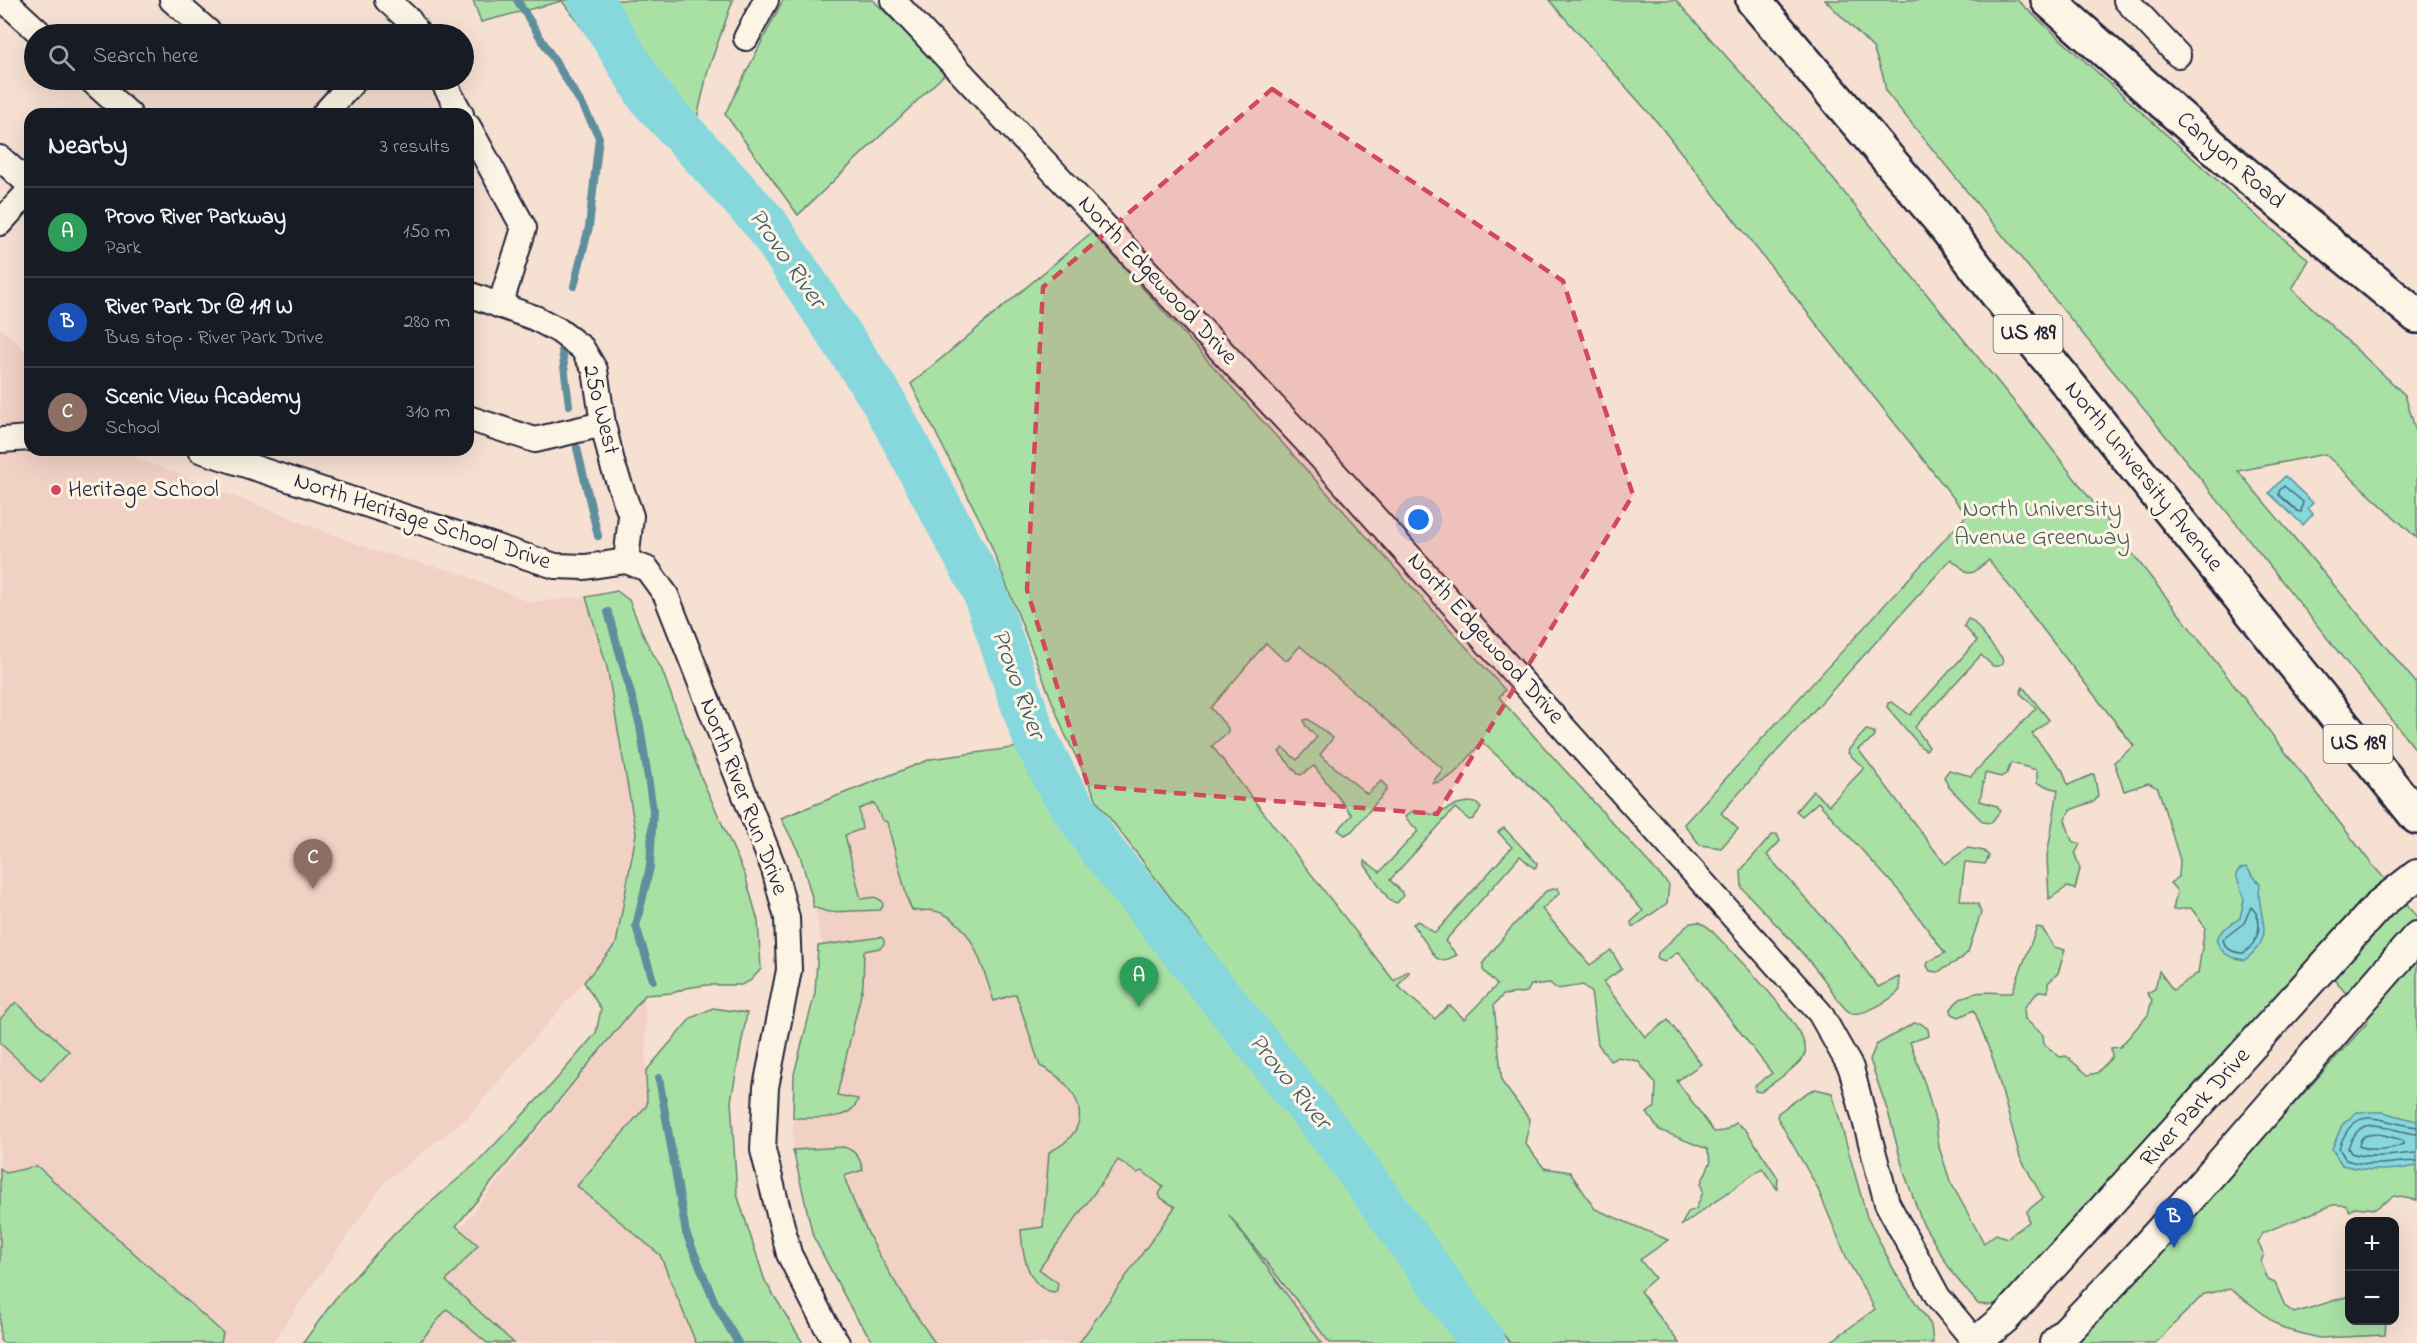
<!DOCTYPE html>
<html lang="en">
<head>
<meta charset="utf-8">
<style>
  :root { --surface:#171b24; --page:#20242c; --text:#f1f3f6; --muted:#9ea1a6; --line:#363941; --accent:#1a73e8 }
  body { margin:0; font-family:"Indie Flower",sans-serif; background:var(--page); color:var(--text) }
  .controls { position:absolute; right:18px; bottom:18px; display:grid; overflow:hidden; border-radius:12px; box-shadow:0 6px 24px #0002 }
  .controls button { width:54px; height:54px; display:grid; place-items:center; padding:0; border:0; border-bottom:2px solid var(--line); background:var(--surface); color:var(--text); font:30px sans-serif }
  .you { position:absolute; left:1419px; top:520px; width:21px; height:21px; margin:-15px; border:4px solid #fff; border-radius:50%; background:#1a73e8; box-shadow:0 0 0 9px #1a73e833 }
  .badge { display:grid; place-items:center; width:39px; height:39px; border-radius:50%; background:var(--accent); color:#fff; font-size:20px; font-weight:700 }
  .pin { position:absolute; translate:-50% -50px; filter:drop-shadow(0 2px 3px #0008) }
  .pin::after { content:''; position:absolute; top:32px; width:21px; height:18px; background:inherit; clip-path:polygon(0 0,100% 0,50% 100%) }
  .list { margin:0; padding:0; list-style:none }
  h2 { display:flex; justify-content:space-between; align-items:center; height:78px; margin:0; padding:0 24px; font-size:26px }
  h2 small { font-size:20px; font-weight:400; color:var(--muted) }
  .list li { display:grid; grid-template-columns:39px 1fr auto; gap:18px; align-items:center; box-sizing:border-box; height:90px; padding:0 24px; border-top:2px solid var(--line) }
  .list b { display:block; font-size:22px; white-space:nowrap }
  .list p { margin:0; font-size:20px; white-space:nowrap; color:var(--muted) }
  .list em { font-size:20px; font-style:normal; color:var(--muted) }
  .icon { flex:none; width:33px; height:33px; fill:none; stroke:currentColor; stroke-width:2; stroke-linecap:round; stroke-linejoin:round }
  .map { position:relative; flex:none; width:2417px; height:1343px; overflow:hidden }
  .search { position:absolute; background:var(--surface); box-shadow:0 6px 24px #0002; left:24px; top:24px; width:450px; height:66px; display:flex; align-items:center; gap:15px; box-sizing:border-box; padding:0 21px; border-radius:33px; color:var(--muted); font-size:22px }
  .panel { position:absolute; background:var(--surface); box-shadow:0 6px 24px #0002; left:24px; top:108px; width:450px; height:348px; border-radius:18px }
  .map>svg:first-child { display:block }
</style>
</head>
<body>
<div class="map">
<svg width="2417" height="1343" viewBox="0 0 2417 1343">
  <rect width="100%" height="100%" fill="#f6e0d2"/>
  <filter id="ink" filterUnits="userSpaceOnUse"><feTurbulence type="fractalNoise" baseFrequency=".0167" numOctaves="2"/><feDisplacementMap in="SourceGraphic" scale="12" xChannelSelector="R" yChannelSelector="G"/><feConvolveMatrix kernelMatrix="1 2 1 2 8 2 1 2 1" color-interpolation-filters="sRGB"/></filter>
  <g filter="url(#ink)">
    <g fill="#f2d1c5">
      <path d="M 0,327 L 30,355 L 30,450 L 130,450 L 139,459 L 378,552 L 457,572 L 530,602 L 586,597 L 606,667 L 636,834 L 616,944 L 467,1118 L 386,1181 L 272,1343 L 0,1343 Z"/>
      <path d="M 931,759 L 1181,1153 L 1330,1343 L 877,1343 L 813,1236 L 793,1154 L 793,1091 L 812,1020 L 824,955 L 813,898 L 800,855 L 781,818 Z"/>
      <path d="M 645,995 L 647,1105 L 577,1186 L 660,1255 L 696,1343 L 369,1343 Z"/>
    </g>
    <g fill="#a9e1a5" stroke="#668270" stroke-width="1.5">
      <path d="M 473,0 L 733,0 L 708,70 L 686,166 L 562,1 L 481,22 Z"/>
      <path d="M 783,0 L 873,0 L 946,73 L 798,215 L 725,114 Z"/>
      <path d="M 1549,0 L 1676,0 L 1682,7 L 1803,142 L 2042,436 L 2370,862 L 2417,916 L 2417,1200 L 2394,1196 L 2375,1209 L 2355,1207 L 2350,1211 L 2345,1205 L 2333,1205 L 2262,1233 L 2258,1243 L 2264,1254 L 2261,1262 L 2268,1280 L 2275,1283 L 2285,1306 L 2294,1313 L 2349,1296 L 2350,1320 L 2386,1321 L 2385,1335 L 2319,1338 L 2284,1329 L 2230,1289 L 2204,1294 L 2155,1343 L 2074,1343 L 2112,1306 L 2368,1022 L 2316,955 L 2003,1301 L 1991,1305 L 1978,1304 L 1953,1274 L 1922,1222 L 1904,1172 L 1889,1115 L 1870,1060 L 1876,1045 L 1914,1023 L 1920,1023 L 1928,1029 L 1929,1036 L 1910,1042 L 1926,1087 L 1936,1124 L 1939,1147 L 1950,1181 L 1984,1243 L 1996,1234 L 2007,1238 L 2029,1222 L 2027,1211 L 2043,1198 L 2020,1157 L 1994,1062 L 1974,1010 L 1959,1017 L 1952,1014 L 1951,1009 C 1965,987 1990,993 2012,993 L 2037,927 L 2042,928 L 2054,947 L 2065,950 L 2058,973 L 2048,983 L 2048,992 L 2039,991 L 2024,1008 L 2025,1019 L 2043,1035 L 2044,1044 L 2060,1057 L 2066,1056 L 2088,1075 L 2097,1073 L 2112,1057 L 2111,1048 L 2120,1047 L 2148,1015 L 2152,1000 L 2147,993 L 2155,989 L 2159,971 L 2173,990 L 2198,973 L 2205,927 L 2191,908 L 2173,910 L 2177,891 L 2170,883 L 2179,877 L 2180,860 L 2158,788 L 2148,783 L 2124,791 L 2114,762 L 2134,746 L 1989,560 L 1974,572 L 1968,573 L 1951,559 L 1721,813 L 1738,829 L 1721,848 L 1700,845 L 1684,824 L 1967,515 L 1657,122 Z"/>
      <path d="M 1825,0 L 2017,0 L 2259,218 L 2309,260 L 2292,289 L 2405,395 L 2417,435 L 2417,538 L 2325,454 L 2238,471 L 2417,684 L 2417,751 L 2200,478 L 1886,92 L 1883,75 L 1873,48 Z"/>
      <path d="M 1092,232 L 1505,690 L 1499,697 L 1503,702 L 1669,885 L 1667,903 L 1635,926 L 1632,926 L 1631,922 L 1643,911 L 1550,804 L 1482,742 C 1468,756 1454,783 1432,783 L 1443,769 L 1300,646 L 1288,660 L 1284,660 L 1266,643 L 1211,708 L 1228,728 L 1228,732 L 1212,746 L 1394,981 L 1407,971 L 1409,972 L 1398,986 L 1435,1019 L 1448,1006 L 1451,1006 L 1464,1019 L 1497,985 L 1483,970 L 1483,963 L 1510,929 L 1546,891 L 1558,888 L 1560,893 L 1542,909 L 1590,965 L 1611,950 L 1622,969 L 1603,982 L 1645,1037 L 1668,1020 L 1701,1064 L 1677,1081 L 1714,1132 L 1724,1131 L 1736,1123 L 1746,1130 L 1778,1178 L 1777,1189 L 1762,1168 L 1681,1226 L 1688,1212 L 1696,1209 L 1703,1192 L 1701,1183 L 1711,1161 L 1707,1149 L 1659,1130 L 1647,1113 L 1655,1107 L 1656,1084 L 1638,1061 L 1618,1057 L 1610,1061 L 1598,1044 L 1591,992 L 1583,985 L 1557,989 L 1550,983 L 1531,985 L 1527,992 L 1503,995 L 1494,1005 L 1502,1082 L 1530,1120 L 1525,1143 L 1544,1168 L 1570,1172 L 1595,1209 L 1668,1240 L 1640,1260 L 1655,1278 L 1640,1291 L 1679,1343 L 1510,1343 L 1099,804 L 1064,732 L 985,530 L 911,384 Z"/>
      <path d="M 617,591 L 629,600 L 645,639 L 662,670 L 701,777 L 745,875 L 758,921 L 761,969 L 750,981 L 741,985 L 707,985 L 686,988 L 673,993 L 645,995 L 456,1226 L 478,1245 L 446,1281 L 514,1343 L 487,1343 L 447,1309 L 419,1343 L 303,1343 L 337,1296 L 396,1232 L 479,1161 L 555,1081 L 596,1033 L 601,1009 L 584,982 L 616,944 L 636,834 L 607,667 L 586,597 Z"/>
      <path d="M 1968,619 L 1973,621 L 2002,658 L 2003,663 L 1999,666 L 1993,666 L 1981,655 L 1915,727 L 1929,747 L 1926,750 L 1921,747 L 1887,707 L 1888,703 L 1892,702 L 1910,715 L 1977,641 L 1964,626 Z"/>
      <path d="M 2023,687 L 2049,720 L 2032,734 L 2063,771 L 2068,785 L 2094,774 L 2098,795 L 2095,801 L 2070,810 L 2065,820 L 2072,841 L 2080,844 L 2075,854 L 2080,869 L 2075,889 L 2067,887 L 2049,899 L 2047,856 L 2058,790 L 2037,783 L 2037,770 L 2011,763 L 2007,773 L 2001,777 L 1985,773 L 1980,801 L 1997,806 L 2000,811 L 1991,823 L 1983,822 L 1949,787 L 1944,777 L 1949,770 L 1971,776 L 2036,708 L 2020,693 Z"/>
      <path d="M 1308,719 L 1333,738 L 1320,755 L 1367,794 L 1381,781 L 1387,787 L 1386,791 L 1352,831 L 1345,835 L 1338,830 L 1352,815 L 1314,766 L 1301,775 L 1298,774 L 1279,752 L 1283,748 L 1297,760 L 1317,737 L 1305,725 L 1304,720 Z"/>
      <path d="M 1866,730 L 1874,732 L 1874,738 L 1858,749 L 1945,864 L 1968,848 L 1984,851 L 1989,856 L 1985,864 L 1965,862 L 1960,900 L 1978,904 L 1981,913 L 1968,952 L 1961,959 L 1938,972 L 1930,971 L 1927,966 L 1928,962 L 1945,953 L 1900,892 L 1818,802 L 1802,816 L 1796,811 L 1813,791 L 1829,805 L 1864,768 L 1848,753 L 1849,749 Z"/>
      <path d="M 1019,747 L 1041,795 L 1087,860 L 1329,1166 L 1459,1343 L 1330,1343 L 1229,1215 L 1322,1343 L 1079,1343 L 1175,1207 L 1161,1198 L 1159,1194 L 1163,1187 L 1142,1171 L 1137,1173 L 1118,1160 L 1039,1269 L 1058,1283 L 1057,1290 L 1054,1292 C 1027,1289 1022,1251 1021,1230 L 1043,1227 L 1049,1152 C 1099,1129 1081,1085 1040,1066 L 1016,994 L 994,1001 C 982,969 974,921 935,911 C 928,909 920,912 912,910 L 908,901 L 887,822 L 882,820 L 874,803 L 859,809 L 862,829 L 845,835 L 861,899 L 875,897 L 882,901 L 883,906 L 880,910 L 828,912 L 813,907 L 813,901 L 800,855 L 781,818 L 931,759 Z"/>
      <path d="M 1468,802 L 1476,803 L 1481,808 L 1473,819 L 1469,820 L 1455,808 L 1390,880 L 1401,891 L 1403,896 L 1397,903 L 1390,901 L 1365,865 L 1365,861 L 1380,872 L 1418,831 L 1405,817 C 1414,806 1423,813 1435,815 L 1457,804 Z"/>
      <path d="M 1504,828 L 1537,863 L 1536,867 L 1534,868 L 1520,856 L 1445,941 L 1457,955 L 1444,961 L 1436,958 L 1413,924 L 1418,921 L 1435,933 L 1512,847 L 1498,832 Z"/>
      <path d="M 1777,834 L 1780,841 L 1767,855 L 1843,940 L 1878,987 L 1899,977 L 1900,990 C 1892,999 1863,1017 1851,1013 C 1842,1009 1834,993 1828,985 C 1803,950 1770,919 1742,888 L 1741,870 L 1772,835 Z"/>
      <path d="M 1699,922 L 1708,927 C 1726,946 1812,1030 1805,1053 C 1801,1066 1772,1083 1761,1092 L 1755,1091 L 1755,1086 L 1772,1073 L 1678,952 L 1664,962 L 1657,959 L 1658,953 L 1690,923 Z"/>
      <path d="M 881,937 L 884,940 L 884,944 L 880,948 L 864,951 L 863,986 L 837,1095 L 858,1099 C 852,1123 814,1117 793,1118 L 794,1074 L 815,993 L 818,946 Z"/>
      <path d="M 16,1002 L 69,1051 L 41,1081 L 0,1043 L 0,1019 Z"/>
      <path d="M 713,1008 L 747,1013 L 731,1101 L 737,1194 L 765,1281 L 803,1343 L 696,1343 L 660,1255 L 577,1186 L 647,1105 L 646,1071 L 691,1018 Z"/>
      <path d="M 1815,1089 L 1832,1093 L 1867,1217 L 1896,1274 L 1931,1325 L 1933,1343 L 1829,1343 L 1875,1309 L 1848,1261 L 1817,1187 L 1777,1117 L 1778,1113 L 1808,1092 Z"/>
      <path d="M 844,1147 C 856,1151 860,1158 863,1170 L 844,1176 C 864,1236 899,1291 935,1343 L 874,1343 L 854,1314 L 813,1236 L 793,1150 Z"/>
      <path d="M 37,1166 L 223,1333 L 221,1343 L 3,1343 L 0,1340 L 0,1168 L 6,1173 Z"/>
    </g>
    <g fill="#86d8dd" stroke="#5e8f9c" stroke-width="1.5">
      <path d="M 2285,476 L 2313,503 L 2308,508 L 2313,514 L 2303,525 L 2269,493 Z"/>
      <path d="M 2246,867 L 2260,884 C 2254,919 2281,931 2245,960 C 2228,957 2222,955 2216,939 L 2223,930 L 2240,918 L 2244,900 L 2236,874 L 2240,869 Z"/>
      <path d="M 2357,1112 L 2383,1112 L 2417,1121 L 2417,1166 C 2390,1171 2368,1172 2342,1165 L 2332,1149 L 2342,1125 Z"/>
    </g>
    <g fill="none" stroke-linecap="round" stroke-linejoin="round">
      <g stroke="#4a6b7c" stroke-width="1.5">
        <path d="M 2284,486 L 2303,502 L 2301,512 L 2297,511 L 2279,495 L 2279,491 Z"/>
        <path d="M 2251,907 C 2266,921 2258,942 2244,953 C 2233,953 2225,950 2223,939 L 2244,923 Z"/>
        <path d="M 2417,1127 C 2380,1123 2356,1100 2339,1148 L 2346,1160 C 2371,1168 2392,1162 2417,1161"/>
        <path d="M 2380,1134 L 2402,1140 L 2403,1144 C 2392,1150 2370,1151 2359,1146 C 2360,1133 2370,1135 2380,1134 Z"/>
        <path d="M 2417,1134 C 2388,1132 2362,1108 2348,1148 L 2351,1153 C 2374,1160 2394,1154 2417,1153"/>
      </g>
      <g stroke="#5e8f9c" stroke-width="8">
        <path d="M 517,0 L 584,108 L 599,137 L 589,227 L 574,286"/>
        <path d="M 562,350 L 569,405"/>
        <path d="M 577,448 L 598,536"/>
        <path d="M 608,612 L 640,726 L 653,810 L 650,867 L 636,926 L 653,980"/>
        <path d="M 659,1078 L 686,1233 L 715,1303 L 738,1343"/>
      </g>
      <path stroke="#86d8dd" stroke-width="45" d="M 591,0 L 649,96 L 766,224 L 881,397 L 983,588 L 1034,736 L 1061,789 L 1102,850 L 1344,1151 L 1483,1343"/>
      <defs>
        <g id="minor">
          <path d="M 4,0 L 41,34"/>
          <path d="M 172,0 L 211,34"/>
          <path d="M 387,0 L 409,20 L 418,34"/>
          <path d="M 893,0 L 1305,440 L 1820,1013 L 1851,1068 L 1887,1203 L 1938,1297 L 1976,1343"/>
          <path d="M 2126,0 L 2178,55"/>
          <path d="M 746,38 L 766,0"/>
          <path d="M 91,80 L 129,114"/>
          <path d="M 442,80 L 461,114"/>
          <path d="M 324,114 L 355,80"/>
          <path d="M 468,126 L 524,228 L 500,306"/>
          <path d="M 0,158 L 30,185"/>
          <path d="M 0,223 L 30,190"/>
          <path d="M 468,294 L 535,318 L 558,330 L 582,348 L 595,370 L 603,424 L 613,466 L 631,516 L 626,561"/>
          <path d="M 468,418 L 535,440 L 603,424"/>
          <path d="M 2,440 L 30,438"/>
          <path d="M 200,450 L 555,566 L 585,567 L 626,561 L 647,569 L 666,595 L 774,869 L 787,918 L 789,970 L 766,1087 L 763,1150 L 789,1254 L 825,1324 L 837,1343"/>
        </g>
        <g id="tertiary">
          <path d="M 1975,1343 L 2005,1318 L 2380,904 L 2417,875"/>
          <path d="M 2055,1343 C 2182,1214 2297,1073 2417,937"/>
        </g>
        <path id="secondary" d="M 2048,0 L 2228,160 L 2417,316"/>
        <path id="trunk" d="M 1753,0 L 1939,219 L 2032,339 L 2417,817"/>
      </defs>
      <use href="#minor" stroke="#22223b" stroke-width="28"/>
      <use href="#tertiary" stroke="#22223b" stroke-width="34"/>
      <use href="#secondary" stroke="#22223b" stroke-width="38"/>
      <use href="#trunk" stroke="#22223b" stroke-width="38"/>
      <use href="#minor" stroke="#fcf5e5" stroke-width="24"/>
      <use href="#tertiary" stroke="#fcf5e5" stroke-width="30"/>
      <use href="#secondary" stroke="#fcf5e5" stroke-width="33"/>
      <use href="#trunk" stroke="#fcf5e5" stroke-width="33"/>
    </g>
  </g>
  <path fill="#d1495b" fill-opacity="0.2" stroke="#d1495b" stroke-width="4.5" stroke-dasharray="12 8" stroke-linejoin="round" d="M 1272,89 L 1563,281 L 1633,495 L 1437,814 L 1088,786 L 1027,590 L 1043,287 Z"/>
  <circle fill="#d1495b" stroke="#fcf5e5" stroke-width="2" cx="56" cy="490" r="6"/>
  <g text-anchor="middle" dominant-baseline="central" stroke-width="6" stroke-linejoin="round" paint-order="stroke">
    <g fill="#fcf5e5" stroke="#63616e" stroke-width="1.5">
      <rect x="1993.5" y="315" width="69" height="38" rx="4.5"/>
      <rect x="2323.5" y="725" width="69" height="38" rx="4.5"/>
    </g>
    <g font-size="22" font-weight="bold" fill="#22223b">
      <text x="2028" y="334">US 189</text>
      <text x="2358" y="744">US 189</text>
    </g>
    <g font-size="24" fill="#22223b" stroke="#fcf5e5">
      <text transform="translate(2230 161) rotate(41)">Canyon Road</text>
      <text transform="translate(1157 281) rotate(47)">North Edgewood Drive</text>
      <text transform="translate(600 410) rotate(76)">250 West</text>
      <text transform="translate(2143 477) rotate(51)">North University Avenue</text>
      <text transform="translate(422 522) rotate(18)">North Heritage School Drive</text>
      <text transform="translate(1485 639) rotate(48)">North Edgewood Drive</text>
      <text transform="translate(743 797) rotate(69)">North River Run Drive</text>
      <text transform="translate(2196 1108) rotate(-48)">River Park Drive</text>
    </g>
    <g font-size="24" fill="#22223b" stroke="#fcf5e5" text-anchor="start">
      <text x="68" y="490">Heritage School</text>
    </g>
    <g font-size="24" fill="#4a5b5b" stroke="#fcf5e5">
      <text x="2042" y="510">North University<tspan x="2042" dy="28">Avenue Greenway</tspan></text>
    </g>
    <g font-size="26" font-style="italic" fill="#40596c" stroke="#fcf5e5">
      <text transform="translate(786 259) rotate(55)">Provo River</text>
      <text transform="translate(1017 684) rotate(70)">Provo River</text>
      <text transform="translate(1289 1082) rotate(51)">Provo River</text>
    </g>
  </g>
</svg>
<div class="controls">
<button>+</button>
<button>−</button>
</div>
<div class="you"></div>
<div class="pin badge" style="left:1139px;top:1007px;background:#2e9e5b">A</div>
<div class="pin badge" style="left:2174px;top:1248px;background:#1a4fb4">B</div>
<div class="pin badge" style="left:313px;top:889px;background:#8d6e63">C</div>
<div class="search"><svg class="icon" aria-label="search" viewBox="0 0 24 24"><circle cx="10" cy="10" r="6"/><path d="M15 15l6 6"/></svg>Search here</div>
<section class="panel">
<h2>Nearby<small>3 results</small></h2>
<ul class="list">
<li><span class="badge" style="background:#2e9e5b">A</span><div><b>Provo River Parkway</b><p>Park</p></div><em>150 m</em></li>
<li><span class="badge" style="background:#1a4fb4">B</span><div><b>River Park Dr @ 119 W</b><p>Bus stop · River Park Drive</p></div><em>280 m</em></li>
<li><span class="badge" style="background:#8d6e63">C</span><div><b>Scenic View Academy</b><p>School</p></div><em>310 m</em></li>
</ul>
</section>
</div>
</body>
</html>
